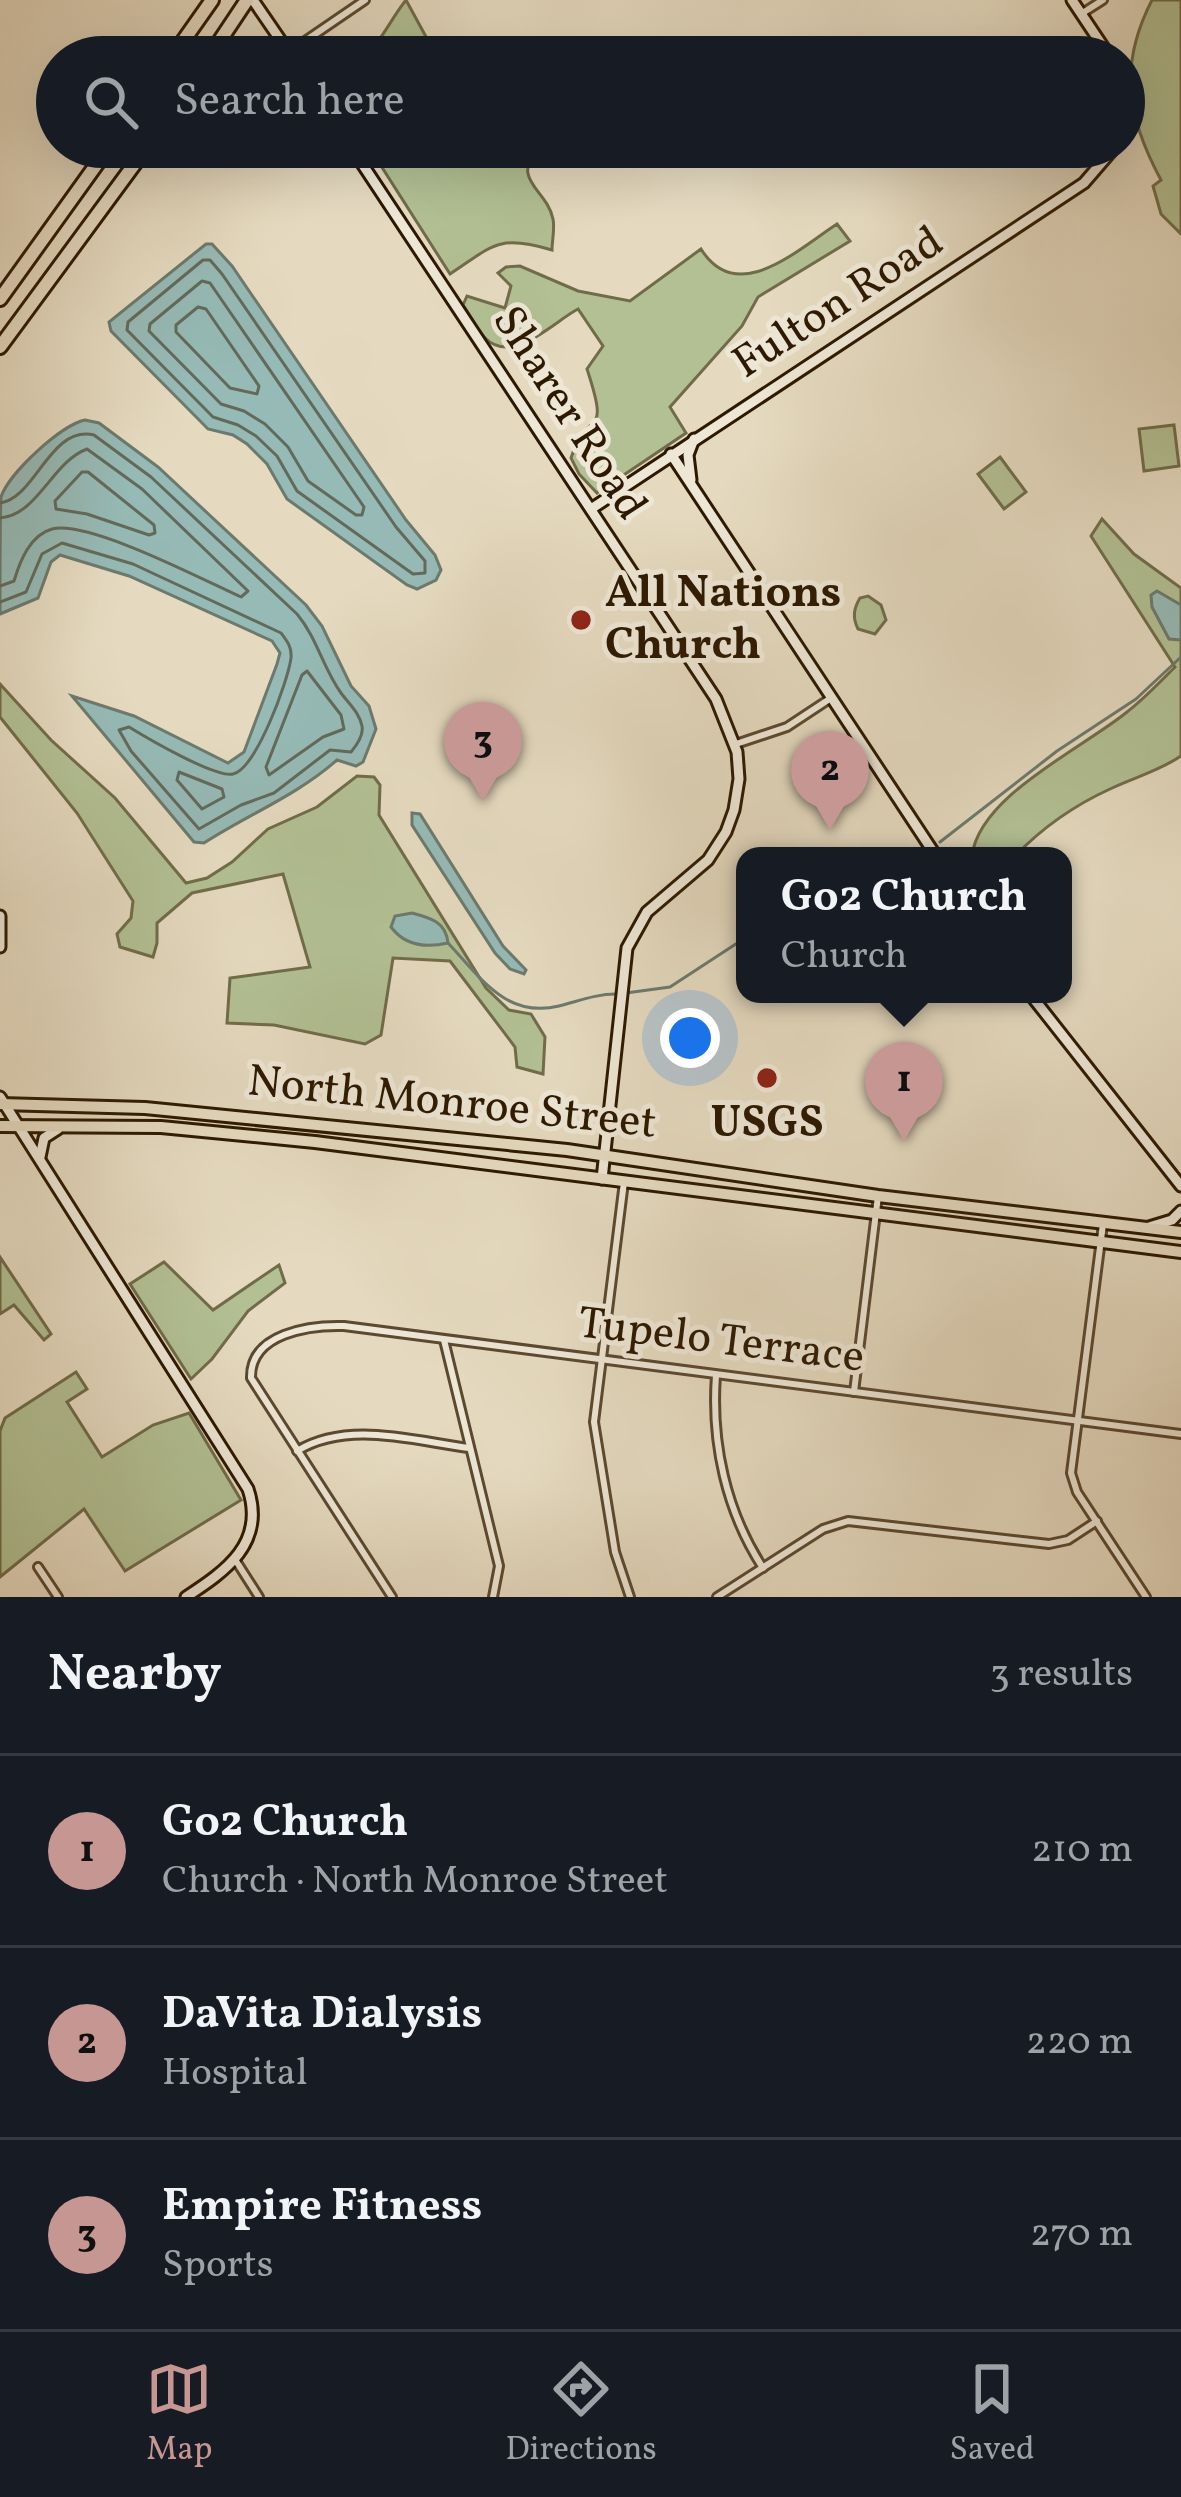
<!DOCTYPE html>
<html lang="en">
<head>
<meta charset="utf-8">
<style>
  :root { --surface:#171b24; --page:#242831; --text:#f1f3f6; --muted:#9ea1a6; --line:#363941; --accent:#c59692 }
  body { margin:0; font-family:Vollkorn,serif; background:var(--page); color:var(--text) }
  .you { position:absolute; left:690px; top:1038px; width:42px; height:42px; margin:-30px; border:9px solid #fff; border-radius:50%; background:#1a73e8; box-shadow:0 0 0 18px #1a73e833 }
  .badge { display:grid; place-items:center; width:78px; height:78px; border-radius:50%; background:var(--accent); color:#111; font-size:39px; font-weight:700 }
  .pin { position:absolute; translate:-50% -99px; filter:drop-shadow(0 3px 6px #0008) }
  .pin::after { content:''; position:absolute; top:63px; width:42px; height:36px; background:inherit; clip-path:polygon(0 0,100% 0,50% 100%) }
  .popup { position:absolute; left:736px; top:847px; width:336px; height:156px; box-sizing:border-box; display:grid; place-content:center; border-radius:24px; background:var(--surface); filter:drop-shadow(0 3px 9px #0005); font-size:39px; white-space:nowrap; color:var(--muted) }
  .popup b { font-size:45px; color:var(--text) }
  .popup::after { content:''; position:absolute; left:50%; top:100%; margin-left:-24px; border:24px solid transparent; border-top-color:var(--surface) }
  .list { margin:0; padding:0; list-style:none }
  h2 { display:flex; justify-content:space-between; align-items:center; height:156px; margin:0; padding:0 48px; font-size:51px }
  h2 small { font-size:39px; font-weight:400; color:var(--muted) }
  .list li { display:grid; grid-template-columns:78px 1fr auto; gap:36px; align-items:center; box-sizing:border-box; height:192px; padding:0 48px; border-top:3px solid var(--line) }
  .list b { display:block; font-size:45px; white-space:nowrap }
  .list p { margin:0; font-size:39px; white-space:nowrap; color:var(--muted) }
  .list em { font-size:39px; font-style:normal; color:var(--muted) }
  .icon { flex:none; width:66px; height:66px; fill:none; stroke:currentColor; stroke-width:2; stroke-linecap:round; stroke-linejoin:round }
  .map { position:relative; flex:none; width:1181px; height:1597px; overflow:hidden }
  .search { position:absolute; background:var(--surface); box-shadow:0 12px 48px #0002; left:36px; right:36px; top:36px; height:132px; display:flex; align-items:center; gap:30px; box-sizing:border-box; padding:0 42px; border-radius:66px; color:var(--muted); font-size:45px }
  .sheet { height:732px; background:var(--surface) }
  nav { display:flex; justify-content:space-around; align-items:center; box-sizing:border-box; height:168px; border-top:3px solid var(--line); background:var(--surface); font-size:33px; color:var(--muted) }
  nav a { display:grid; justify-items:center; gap:6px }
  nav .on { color:var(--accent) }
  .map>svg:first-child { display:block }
</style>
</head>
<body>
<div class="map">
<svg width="1181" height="1597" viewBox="0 0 1181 1597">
  <rect width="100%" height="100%" fill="#e5dac0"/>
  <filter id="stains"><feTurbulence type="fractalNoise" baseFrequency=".00167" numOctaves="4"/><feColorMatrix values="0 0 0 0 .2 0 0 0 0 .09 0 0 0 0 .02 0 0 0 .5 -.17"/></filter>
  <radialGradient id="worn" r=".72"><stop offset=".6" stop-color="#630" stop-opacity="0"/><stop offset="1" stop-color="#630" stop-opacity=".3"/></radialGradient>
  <g fill="#b2c094" stroke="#706c4a" stroke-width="3">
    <path d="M 406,0 L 437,57 L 365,57 C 383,39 390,20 406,0 Z"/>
    <path d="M 1152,0 L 1181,0 L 1181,234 L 1161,214 L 1153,186 L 1161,180 C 1127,117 1118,66 1152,0 Z"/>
    <path d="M 369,147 L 538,147 C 510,181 547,189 553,219 C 555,228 552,241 552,250 C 498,234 494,245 450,274 Z"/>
    <path d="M 837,224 L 850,241 L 758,297 L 742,326 L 670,407 L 686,433 L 597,493 L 579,474 L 571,458 C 588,406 611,442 587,369 L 603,346 L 578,309 C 553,322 513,366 485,338 C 476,329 470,315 463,305 L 467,296 L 505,308 L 511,286 L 498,273 L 506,267 L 520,266 L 578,291 L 630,301 L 701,249 C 737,307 797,250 837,224 Z"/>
    <path d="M 1174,425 L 1179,466 L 1144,471 L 1139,429 Z"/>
    <path d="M 1000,457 L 1026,492 L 1004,509 L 978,474 Z"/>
    <path d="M 1102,519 L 1134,554 L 1181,588 L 1181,756 C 1159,771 1135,777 1110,789 C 1075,805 1042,828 1015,856 L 972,856 C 979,796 1083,748 1127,712 C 1144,699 1160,682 1175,667 L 1091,536 Z"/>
    <path d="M 868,596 L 881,605 L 886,620 L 875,634 L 858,629 C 852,617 854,608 860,598 Z"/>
    <path d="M 0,684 L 51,740 L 115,798 L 186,883 L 207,878 L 232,862 L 268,829 L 317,807 L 357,776 L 374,777 L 380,785 L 379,815 L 486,988 L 509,1010 L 531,1014 L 545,1037 L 543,1074 L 517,1067 L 515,1047 L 450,961 L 393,958 L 381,1035 L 365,1044 L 274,1025 L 227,1023 L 230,978 L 310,967 L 283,874 L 192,893 L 157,923 L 157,943 L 153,957 L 120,947 L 117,934 L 131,918 L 133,901 L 77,813 L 0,717 Z"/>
    <path d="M 0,1257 L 51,1334 L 44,1340 L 14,1305 L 0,1314 Z"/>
    <path d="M 164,1262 L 213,1310 L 279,1265 L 285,1283 L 248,1311 L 212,1359 L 191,1379 L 130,1284 Z"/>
    <path d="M 76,1372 L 87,1389 L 67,1402 L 102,1457 L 153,1425 L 189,1413 L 241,1500 L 125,1571 L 84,1509 L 0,1577 L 0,1431 L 5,1418 Z"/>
  </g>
  <g fill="#96bab6" stroke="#6c7a6d" stroke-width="3">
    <path d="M 206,244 L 212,244 L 232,266 L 406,520 L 435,555 L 441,570 L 436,580 L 417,589 L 407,585 L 287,499 L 267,464 L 247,444 L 233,435 L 208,429 L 111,331 L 109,322 Z"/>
    <path d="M 85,420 L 99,423 L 158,467 L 306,605 L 322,626 L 351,686 L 369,706 L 376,729 L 363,762 L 356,766 L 337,760 C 296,796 249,814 204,843 L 194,842 L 72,696 L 134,716 L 228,763 L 244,752 L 277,664 L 280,653 L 272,641 L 129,576 L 60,555 L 51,562 L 38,598 L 0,614 C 0,590 0,514 1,497 C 9,473 61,425 85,420 Z"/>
    <path d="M 1157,591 L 1181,605 L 1181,640 L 1169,639 L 1152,607 L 1151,595 Z"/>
    <path d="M 412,813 L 420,814 L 503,946 L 526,970 L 524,974 L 510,969 L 495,953 L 412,825 Z"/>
    <path d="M 412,913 C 431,918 446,922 448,943 C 426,948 405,946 391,927 L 395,916 Z"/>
  </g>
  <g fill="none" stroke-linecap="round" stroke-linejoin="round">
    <g stroke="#626a5b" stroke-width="3">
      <path d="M 203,260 L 210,260 L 222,274 L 396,527 L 425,561 L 425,573 L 413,574 L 297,491 L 277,456 L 256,436 L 238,425 L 213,417 L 127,330 L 128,322 Z"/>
      <path d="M 202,281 L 210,283 L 364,507 L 362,515 L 356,515 L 308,481 L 288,447 L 265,424 L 244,411 L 221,404 L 149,331 L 150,324 Z"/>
      <path d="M 198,307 L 206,309 L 259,386 L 257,394 L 230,388 L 176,332 L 176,325 Z"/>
      <path d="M 82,472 L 88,472 L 154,525 L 155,533 L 149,535 L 87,514 L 56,509 L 55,501 Z"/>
      <path d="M 0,503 C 36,498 50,425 94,435 L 151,477 L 297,614 C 317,638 323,668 341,693 C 349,704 359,712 362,726 C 364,736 356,746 351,752 L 330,750 L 274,793 L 241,805 L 199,829 L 131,751 L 119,730 L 129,727 C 147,738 215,778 233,774 C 256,769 288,681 291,658 C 292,647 287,641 281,633 L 133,564 L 62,543 L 42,554 L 26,592 L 0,602"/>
      <path d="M 0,518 C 38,515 52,462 87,449 L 142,489 L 248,591 L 241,597 C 203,580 89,520 52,529 C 30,535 20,561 14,581 L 0,586"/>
      <path d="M 307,671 L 341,715 L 344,729 L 323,737 L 269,775 L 266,767 L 302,675 Z"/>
      <path d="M 179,772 L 222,789 L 224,797 L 202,809 L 177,780 Z"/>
    </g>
    <g stroke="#6c7a6d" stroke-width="3">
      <path d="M 940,842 L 1057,751 L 1136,699 L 1181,657"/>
      <path d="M 873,856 L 911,850"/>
      <path d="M 448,943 C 480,977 506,1019 559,1006 C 579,1001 596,994 616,994"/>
      <path d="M 626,993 L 670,987 L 745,938"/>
    </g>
    <defs>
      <g id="street">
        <path d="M 1081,14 L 1103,0"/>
        <path d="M 289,52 L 365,0"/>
        <path d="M 736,744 L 787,727 L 831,698"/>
        <path d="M 624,1182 L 594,1422 L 615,1552 L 630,1597"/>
        <path d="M 1103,1224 L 1071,1473 L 1077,1492 L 1146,1597"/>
        <path d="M 444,1340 L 499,1566 L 493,1597"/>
        <path d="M 716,1375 C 711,1443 726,1511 763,1568"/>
        <path d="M 854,1392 L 878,1196"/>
        <path d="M 297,1451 C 348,1420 414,1441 469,1448"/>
        <path d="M 236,1561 L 259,1597"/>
        <path d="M 38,1567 L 58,1597"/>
        <path d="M 392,1597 L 251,1378 C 250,1333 310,1325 344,1326 L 1181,1434"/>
        <path d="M 717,1597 L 823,1529 L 848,1521 L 1049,1544 L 1068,1540 L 1097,1521"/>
      </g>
      <g id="secondary">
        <path d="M 253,0 L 292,57"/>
        <path d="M 1072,0 L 1110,57"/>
        <path d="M 1124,95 L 1124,116"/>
        <path d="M 351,147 L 716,699 L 737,752 L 739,779 L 734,810 L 726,832 L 708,860 L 647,912 L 627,948 L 602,1179"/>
        <path d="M 671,454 L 936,856"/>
        <path d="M 691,480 L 688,455 L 694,439"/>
        <path d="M 591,509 L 1084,183 L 1115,147"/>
        <path d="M 0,916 L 0,947"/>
        <path d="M 1030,994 L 1181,1186"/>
        <path d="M 0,1097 L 248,1489 C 266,1543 226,1571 186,1597"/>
        <path d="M 40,1157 L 44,1138 L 58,1129"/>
        <path d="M 1149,1227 L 1172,1220 L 1181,1211"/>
      </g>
      <g id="primary">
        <path d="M 0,1104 L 145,1108 L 567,1150 L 878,1196 L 1181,1232"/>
        <path d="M 0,1126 L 161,1127 L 315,1142 L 1181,1252"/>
      </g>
      <g id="highway">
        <path d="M 172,57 L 212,0"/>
        <path d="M 209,57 L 247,0"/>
        <path d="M 0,299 L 109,147"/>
        <path d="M 0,347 L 147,147"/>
      </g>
    </defs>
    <use href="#street" stroke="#5b4930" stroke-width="12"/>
    <use href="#secondary" stroke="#2d1900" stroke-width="15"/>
    <use href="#primary" stroke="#2d1900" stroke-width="16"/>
    <use href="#highway" stroke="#2d1900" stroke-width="18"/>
    <use href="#street" stroke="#eee7d6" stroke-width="6"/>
    <use href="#secondary" stroke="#eee7d6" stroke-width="9"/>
    <use href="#primary" stroke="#e5dac0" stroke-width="10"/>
    <use href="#highway" stroke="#e5dac0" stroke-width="12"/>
  </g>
  <g fill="#8f2418" stroke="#eee7d6" stroke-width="4.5">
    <circle cx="581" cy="620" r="12"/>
    <circle cx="767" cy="1078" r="12"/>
  </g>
  <g text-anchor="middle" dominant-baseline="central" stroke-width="10" stroke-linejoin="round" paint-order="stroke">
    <g font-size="45" fill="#2d1900" stroke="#eee7d6">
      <text transform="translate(839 304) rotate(-33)">Fulton Road</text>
      <text transform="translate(568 414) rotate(57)">Sharer Road</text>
      <text transform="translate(452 1104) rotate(6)">North Monroe Street</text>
      <text transform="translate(721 1342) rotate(7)">Tupelo Terrace</text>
    </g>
    <g font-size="45" font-weight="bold" fill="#2d1900" stroke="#eee7d6" text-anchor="start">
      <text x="605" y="594">All Nations<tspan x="605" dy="52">Church</tspan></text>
      <text x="767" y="1124" text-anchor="middle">USGS</text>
    </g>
  </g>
  <rect width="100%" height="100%" filter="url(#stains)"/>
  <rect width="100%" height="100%" fill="url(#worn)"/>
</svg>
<div class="you"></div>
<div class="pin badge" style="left:904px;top:1141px">1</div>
<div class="popup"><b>Go2 Church</b>Church</div>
<div class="pin badge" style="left:830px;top:830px">2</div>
<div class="pin badge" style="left:483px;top:801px">3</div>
<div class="search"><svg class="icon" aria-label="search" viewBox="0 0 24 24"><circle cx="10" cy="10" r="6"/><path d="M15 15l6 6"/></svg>Search here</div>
</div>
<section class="sheet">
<h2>Nearby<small>3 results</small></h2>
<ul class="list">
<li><span class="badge">1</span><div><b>Go2 Church</b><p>Church · North Monroe Street</p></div><em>210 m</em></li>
<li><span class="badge">2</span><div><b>DaVita Dialysis</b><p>Hospital</p></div><em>220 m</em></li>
<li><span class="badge">3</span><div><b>Empire Fitness</b><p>Sports</p></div><em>270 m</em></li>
</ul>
</section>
<nav>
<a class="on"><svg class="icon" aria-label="map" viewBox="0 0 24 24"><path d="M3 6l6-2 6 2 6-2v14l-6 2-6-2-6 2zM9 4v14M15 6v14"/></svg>Map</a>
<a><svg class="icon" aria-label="directions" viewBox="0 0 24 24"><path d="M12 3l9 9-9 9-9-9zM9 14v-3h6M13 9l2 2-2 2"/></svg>Directions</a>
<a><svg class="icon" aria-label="saved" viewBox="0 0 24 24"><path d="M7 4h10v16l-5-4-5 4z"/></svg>Saved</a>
</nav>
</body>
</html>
